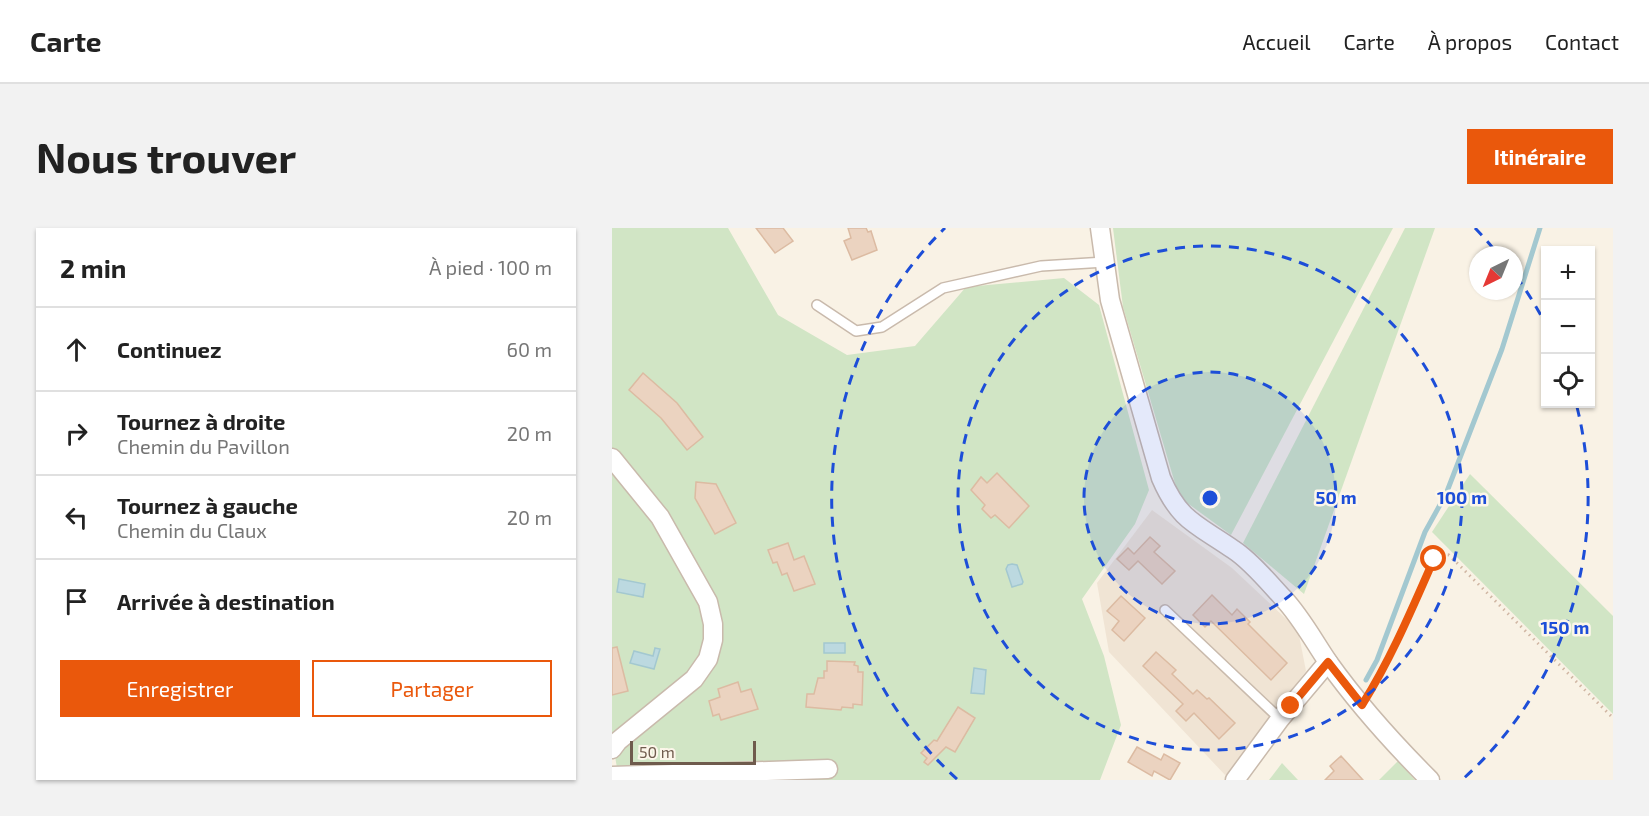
<!DOCTYPE html>
<html lang="fr">
<head>
<meta charset="utf-8">
<style>
  :root { --surface:#fff; --page:#f2f2f2; --text:#222; --muted:#767676; --line:#e0e0e0; --accent:#ea580c }
  body { margin:0; font-family:"Exo 2",sans-serif; background:var(--page); color:var(--text) }
  .controls { position:absolute; right:18px; top:18px; display:grid; overflow:hidden; border-radius:0px; box-shadow:0 2px 4px #0004 }
  .controls button { width:54px; height:54px; display:grid; place-items:center; padding:0; border:0; border-bottom:2px solid var(--line); background:var(--surface); color:var(--text); font:30px sans-serif }
  .compass { position:absolute; left:857px; top:18px; width:54px; height:54px; border-radius:50%; background:var(--surface); box-shadow:0 2px 4px #0004; rotate:223deg }
  .scale { position:absolute; left:18px; bottom:15px; width:126px; box-sizing:border-box; padding-left:6px; border:3px solid #6f5b4d; border-top:0; font-size:16px; line-height:21px; white-space:nowrap; color:#6f5b4d; -webkit-text-stroke:4px #fcf6ea; paint-order:stroke }
  .stop { position:absolute; width:18px; height:18px; margin:-14px; border:4px solid #ea580c; border-radius:50%; background:#fff }
  .stop.end { background:#ea580c; border-color:#fff; box-shadow:0 2px 6px #0008 }
  .list { margin:0; padding:0; list-style:none }
  h2 { display:flex; justify-content:space-between; align-items:center; height:78px; margin:0; padding:0 24px; font-size:26px }
  h2 small { font-size:20px; font-weight:400; color:var(--muted) }
  .list li { display:grid; grid-template-columns:39px 1fr auto; gap:18px; align-items:center; box-sizing:border-box; height:84px; padding:0 24px; border-top:2px solid var(--line) }
  .list b { display:block; font-size:22px; white-space:nowrap }
  .list p { margin:0; font-size:20px; white-space:nowrap; color:var(--muted) }
  .list em { font-size:20px; font-style:normal; color:var(--muted) }
  .actions { display:flex; gap:12px; padding:18px 24px }
  .actions a { flex:1; padding:14px 0; border:2px solid var(--accent); border-radius:0px; text-align:center; font-size:21px; color:var(--accent) }
  .actions .main { background:var(--accent); color:#fff }
  .icon { flex:none; width:33px; height:33px; fill:none; stroke:currentColor; stroke-width:2; stroke-linecap:round; stroke-linejoin:round }
  .map { position:relative; flex:none; width:1001px; height:552px; overflow:hidden; border-radius:0px }
  header { display:flex; align-items:center; gap:36px; box-sizing:border-box; height:84px; padding:0 30px; background:var(--surface); border-bottom:2px solid var(--line) }
  header strong { font-size:28px }
  nav { display:flex; gap:33px; margin-inline-start:auto; font-size:21px }
  .intro { display:flex; align-items:center; justify-content:space-between; box-sizing:border-box; height:144px; padding:0 36px }
  h1 { margin:0; font-size:42px }
  .button { padding:15px 27px; border-radius:0px; background:var(--accent); color:#fff; font-size:21px; font-weight:700 }
  main { display:flex; gap:36px; padding:0 36px }
  aside { flex:1; background:var(--surface); border-radius:0px; box-shadow:0 2px 4px #0004 }
  .map>svg:first-child { display:block }
</style>
</head>
<body>
<header>
<strong>Carte</strong>
<nav><a>Accueil</a><a>Carte</a><a>À propos</a><a>Contact</a></nav>
</header>
<div class="intro"><h1>Nous trouver</h1><a class="button">Itinéraire</a></div>
<main>
<aside>
<h2>2 min<small>À pied · 100 m</small></h2>
<ul class="list">
<li><svg class="icon" aria-label="ahead" viewBox="0 0 24 24"><path d="M12 20V5M6 11l6-6 6 6"/></svg><div><b>Continuez</b></div><em>60 m</em></li>
<li><svg class="icon" aria-label="right" viewBox="0 0 24 24"><path d="M7 20v-9h11M14 6l5 5-5 5"/></svg><div><b>Tournez à droite</b><p>Chemin du Pavillon</p></div><em>20 m</em></li>
<li><svg class="icon" aria-label="left" viewBox="0 0 24 24"><path d="M17 20v-9H6M10 6l-5 5 5 5"/></svg><div><b>Tournez à gauche</b><p>Chemin du Claux</p></div><em>20 m</em></li>
<li><svg class="icon" aria-label="arrive" viewBox="0 0 24 24"><path d="M6 21V4h12l-3 4 3 4H6"/></svg><div><b>Arrivée à destination</b></div></li>
</ul>
<div class="actions"><a class="main">Enregistrer</a><a>Partager</a></div>
</aside>
<div class="map">
<svg width="1001" height="552" viewBox="0 0 1001 552">
  <rect width="100%" height="100%" fill="#f9f2e5"/>
  <path fill="#f0e4d4" d="M 540,282 L 620,340 L 686,402 L 694,443 L 614,548 L 497,424 L 485,355 Z"/>
  <g fill="#d1e5c5">
    <path d="M 0,0 L 116,0 L 166,87 L 235,127 L 303,118 L 354,59 L 452,50 L 487,77 L 537,262 L 523,296 L 470,371 L 492,428 L 509,497 L 488,552 L 7,552 L 0,510 Z"/>
    <path d="M 501,0 L 781,0 L 619,307 L 567,269 L 511,79 Z"/>
    <path d="M 793,0 L 823,0 L 692,366 L 631,315 Z"/>
    <path d="M 858,246 L 1001,388 L 1001,486 L 820,304 Z"/>
    <path d="M 786,533 L 803,552 L 767,552 Z"/>
    <path d="M 670,535 L 686,552 L 657,552 Z"/>
  </g>
  <g fill="#bcd9e0" stroke="#a3c8d0" stroke-width="1.5">
    <path d="M 400,336 L 405,337 L 411,354 L 410,356 L 400,359 L 394,341 L 396,337 Z"/>
    <path d="M 7,351 L 33,356 L 31,369 L 5,364 Z"/>
    <rect x="212" y="415" width="21" height="10"/>
    <path d="M 43,420 L 48,421 L 42,441 L 18,435 L 22,423 L 41,428 Z"/>
    <path d="M 362,440 L 374,442 L 372,466 L 359,465 Z"/>
  </g>
  <g fill="none" stroke-linecap="round" stroke-linejoin="round">
    <path stroke="#a3c8d0" stroke-width="5" d="M 754,452 L 765,432 L 813,304 L 834,266 L 890,121 L 928,0"/>
  </g>
  <g fill="#ebd3c0" stroke="#dcbba2" stroke-width="1.5">
    <path d="M 144,0 L 171,0 L 181,13 L 163,25 Z"/>
    <path d="M 236,0 L 254,0 L 256,4 L 259,3 L 265,22 L 240,32 L 232,13 L 239,10 Z"/>
    <path d="M 31,145 L 65,175 L 91,209 L 75,222 L 49,190 L 17,162 Z"/>
    <path d="M 385,245 L 417,278 L 397,300 L 383,287 L 379,290 L 370,281 L 373,277 L 359,262 L 369,249 L 375,255 Z"/>
    <path d="M 84,254 L 104,256 L 124,295 L 103,306 L 83,270 Z"/>
    <path d="M 538,309 L 548,318 L 542,324 L 563,343 L 550,356 L 526,333 L 517,342 L 505,331 L 516,320 L 522,326 Z"/>
    <path d="M 176,315 L 182,332 L 192,328 L 203,356 L 182,363 L 175,345 L 170,347 L 165,334 L 161,335 L 156,322 Z"/>
    <path d="M 600,367 L 620,387 L 625,381 L 638,394 L 636,396 L 675,435 L 659,452 L 599,393 L 593,399 L 581,387 Z"/>
    <path d="M 509,368 L 533,390 L 512,413 L 500,402 L 507,393 L 495,383 Z"/>
    <path d="M 5,419 L 16,463 L 0,467 L 0,420 Z"/>
    <path d="M 544,424 L 564,442 L 560,446 L 581,466 L 585,462 L 595,471 L 597,470 L 623,495 L 607,511 L 582,485 L 574,493 L 564,483 L 571,476 L 531,438 Z"/>
    <path d="M 215,433 L 243,434 L 242,437 L 246,438 L 246,444 L 251,444 L 250,477 L 241,476 L 241,480 L 230,479 L 229,482 L 194,479 L 195,466 L 202,466 L 206,450 L 212,450 L 212,443 L 215,443 Z"/>
    <path d="M 126,454 L 129,464 L 139,461 L 146,481 L 109,492 L 107,486 L 101,488 L 97,473 L 108,469 L 106,461 Z"/>
    <path d="M 346,479 L 363,490 L 343,524 L 334,519 L 316,537 L 312,534 L 315,530 L 309,525 L 322,512 L 325,513 Z"/>
    <path d="M 525,519 L 549,532 L 552,526 L 568,535 L 558,552 L 542,543 L 540,548 L 516,534 Z"/>
    <path d="M 729,528 L 751,552 L 713,552 L 722,543 L 718,538 Z"/>
  </g>
  <g fill="none" stroke-linecap="round" stroke-linejoin="round">
    <defs>
      <g id="service">
        <path d="M 205,77 L 244,103 L 270,99 L 331,60 L 429,38 L 493,34"/>
        <path d="M 553,382 L 668,491"/>
      </g>
      <g id="minor">
        <path d="M 488,0 L 498,72 L 549,250 C 568,294 585,296 622,322 C 639,333 657,355 671,370 C 689,389 701,412 716,434 C 746,476 781,515 818,552"/>
        <path d="M 0,230 L 48,289 L 96,374 L 101,396 L 101,412 L 96,431 L 82,451 L 6,513 L 0,521"/>
        <path d="M 0,548 L 216,541"/>
        <path d="M 623,552 L 668,491 L 716,434"/>
      </g>
    </defs>
    <use href="#service" stroke="#c9baac" stroke-width="12"/>
    <use href="#minor" stroke="#c9baac" stroke-width="21"/>
    <path stroke="#d0b6a3" stroke-width="3" stroke-dasharray="1.5 4.5" stroke-linecap="butt" d="M 759,463 L 792,400 L 822,331 L 828,326 L 837,327 L 1001,490"/>
    <use href="#service" stroke="#fff" stroke-width="9"/>
    <use href="#minor" stroke="#fff" stroke-width="18"/>
  </g>
  <g fill="none" stroke-linecap="round" stroke-linejoin="round">
    <path stroke="#ea580c" stroke-width="8" d="M 679,478 L 716,434 L 750,477 C 779,431 800,381 822,331"/>
  </g>
  <circle cx="598" cy="270" r="126" fill="#1d4ed8" fill-opacity=".12"/>
  <g fill="none" stroke="#1d4ed8" stroke-width="3" stroke-dasharray="10 8">
    <circle cx="598" cy="270" r="126"/>
    <circle cx="598" cy="270" r="252"/>
    <path d="M345 551A378 378 0 0 1 333 0M863 0A378 378 0 0 1 885 25M904 48A378 378 0 0 1 933 95M965 179A378 378 0 0 1 851 551"/>
  </g>
  <circle cx="598" cy="270" r="9" fill="#1d4ed8" stroke="#fcf6ea" stroke-width="3"/>
  <g font-size="18" text-anchor="middle" font-weight="bold" fill="#1d4ed8" stroke="#fcf6ea" stroke-width="5" stroke-linejoin="round" paint-order="stroke">
    <text x="724" y="276">50 m</text>
    <text x="850" y="276">100 m</text>
    <text x="953" y="406">150 m</text>
  </g>
</svg>
<div class="controls">
<button>+</button>
<button>−</button>
<button><svg class="icon" aria-label="locate" viewBox="0 0 24 24"><circle cx="12" cy="12" r="6"/><path d="M12 2v4M12 18v4M2 12h4M18 12h4"/></svg></button>
</div>
<svg class="compass" viewBox="-18 -18 36 36"><path d="M0-13l5 13h-10z" fill="#e53935"/><path d="M0 13l5-13h-10z" fill="#767676"/></svg>
<div class="scale">50 m</div>
<div class="stop" style="left:822px;top:331px"></div>
<div class="stop end" style="left:679px;top:478px"></div>
</div>
</main>
</body>
</html>
